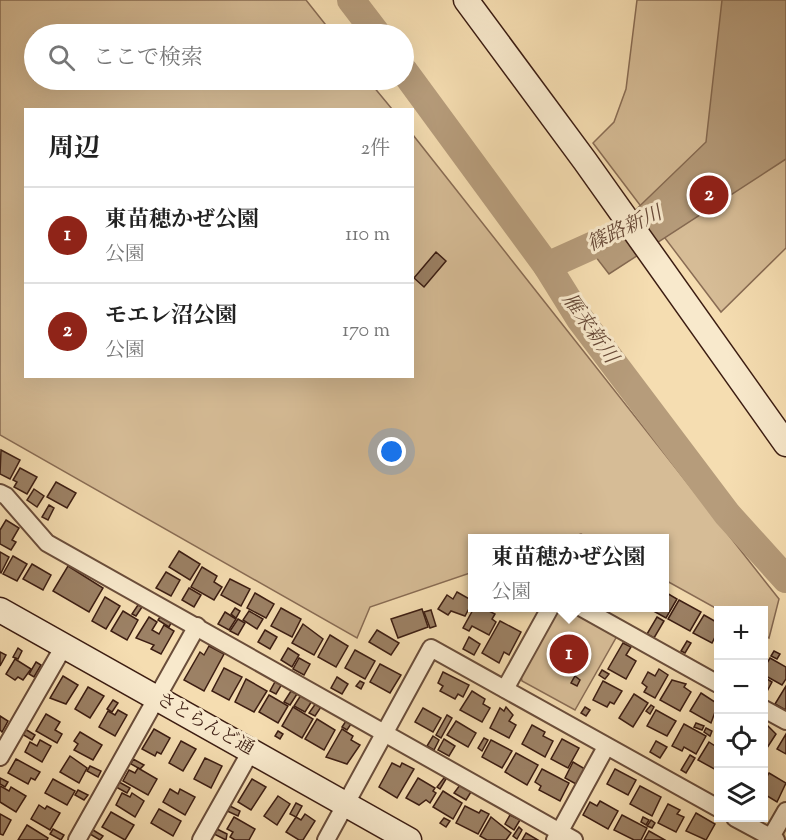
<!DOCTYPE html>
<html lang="ja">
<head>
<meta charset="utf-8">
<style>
  :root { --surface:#fff; --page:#f6f6f6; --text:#222; --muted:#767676; --line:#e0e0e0; --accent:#8f2418 }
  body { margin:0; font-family:"Sorts Mill Goudy","Noto Serif JP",serif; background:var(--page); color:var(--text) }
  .controls { position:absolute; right:18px; bottom:18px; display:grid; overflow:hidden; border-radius:0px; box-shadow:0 6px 24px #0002 }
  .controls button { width:54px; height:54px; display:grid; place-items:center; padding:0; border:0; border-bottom:2px solid var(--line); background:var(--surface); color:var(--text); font:30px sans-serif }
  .you { position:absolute; left:392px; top:452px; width:21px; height:21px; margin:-15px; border:4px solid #fff; border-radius:50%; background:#1a73e8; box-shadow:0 0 0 9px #1a73e833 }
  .badge { display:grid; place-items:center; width:39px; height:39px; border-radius:50%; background:var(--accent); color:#fff; font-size:20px; font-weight:700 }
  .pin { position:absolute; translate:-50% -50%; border:3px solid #fff; box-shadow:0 2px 6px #0006 }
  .popup { position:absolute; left:468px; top:534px; width:201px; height:78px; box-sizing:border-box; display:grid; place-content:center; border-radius:0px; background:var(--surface); filter:drop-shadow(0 2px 4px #0005); font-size:20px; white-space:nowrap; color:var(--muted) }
  .popup b { font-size:22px; color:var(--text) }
  .popup::after { content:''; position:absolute; left:50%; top:100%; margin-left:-12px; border:12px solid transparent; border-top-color:var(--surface) }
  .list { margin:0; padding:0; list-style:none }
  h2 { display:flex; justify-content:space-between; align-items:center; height:78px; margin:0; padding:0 24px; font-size:26px }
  h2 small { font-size:20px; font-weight:400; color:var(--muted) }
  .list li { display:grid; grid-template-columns:39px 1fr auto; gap:18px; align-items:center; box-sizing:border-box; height:96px; padding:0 24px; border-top:2px solid var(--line) }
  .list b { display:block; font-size:22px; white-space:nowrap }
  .list p { margin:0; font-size:20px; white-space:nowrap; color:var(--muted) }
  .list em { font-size:20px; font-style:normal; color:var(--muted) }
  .icon { flex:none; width:33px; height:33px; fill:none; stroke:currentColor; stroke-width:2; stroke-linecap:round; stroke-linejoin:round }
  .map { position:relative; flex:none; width:786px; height:840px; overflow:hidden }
  .search { position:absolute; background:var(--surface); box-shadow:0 6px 24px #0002; left:24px; top:24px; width:390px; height:66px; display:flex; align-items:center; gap:15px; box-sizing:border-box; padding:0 21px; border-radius:33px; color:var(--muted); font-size:22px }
  .panel { position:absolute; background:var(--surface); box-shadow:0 6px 24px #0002; left:24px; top:108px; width:390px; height:270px; border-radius:0px }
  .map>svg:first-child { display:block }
</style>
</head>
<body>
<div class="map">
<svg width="786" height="840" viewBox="0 0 786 840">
  <rect width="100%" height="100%" fill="#f5ddb1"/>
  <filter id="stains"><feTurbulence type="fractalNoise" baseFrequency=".00333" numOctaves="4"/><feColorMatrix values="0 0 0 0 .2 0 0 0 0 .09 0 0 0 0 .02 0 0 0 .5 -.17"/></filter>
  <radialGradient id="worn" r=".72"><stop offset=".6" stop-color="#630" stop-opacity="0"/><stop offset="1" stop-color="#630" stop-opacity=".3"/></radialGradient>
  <g fill="#d6bc96" stroke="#896c54" stroke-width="1.5">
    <path d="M 0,0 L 306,0 L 333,34 L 34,34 L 34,80 L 368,80 L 392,109 L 26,110 L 26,376 L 412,376 L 413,135 L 779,599 L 769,638 L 764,635 L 764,610 L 719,610 L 665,580 L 665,538 L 589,538 L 581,534 L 568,538 L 473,538 L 473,572 L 370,607 L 357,638 L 0,435 Z"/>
    <path d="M 637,0 L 786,0 L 786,248 L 721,312 L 593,143 L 614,122 L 626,89 Z"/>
    <path d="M 567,608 L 617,636 L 575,710 L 522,681 L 520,672 L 555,612 Z"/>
  </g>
  <path fill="#b69c7b" stroke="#856951" stroke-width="1.5" d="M 722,0 L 786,0 L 786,159 L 609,274 L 592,252 L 706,142 Z"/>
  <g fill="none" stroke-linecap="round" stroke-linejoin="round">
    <g stroke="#b69c7b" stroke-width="28">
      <path d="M 351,0 L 377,34"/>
      <path d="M 404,71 L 547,266 L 580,319 L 727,514 L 786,579"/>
      <path d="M 547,266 L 638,225"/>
    </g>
  </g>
  <g fill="#9c8165" stroke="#3c1d12" stroke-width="1.5">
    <path d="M 436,252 L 446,261 L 424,287 L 414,278 Z"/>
    <path d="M 1,450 L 20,460 L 10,479 L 0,474 Z"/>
    <path d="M 20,468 L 37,477 L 27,494 L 14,487 L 17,482 L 13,480 Z"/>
    <path d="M 56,482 L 76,493 L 67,508 L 47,497 Z"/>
    <path d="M 34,489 L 44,496 L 37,507 L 27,500 Z"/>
    <path d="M 49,505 L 54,508 L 48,520 L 42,517 Z"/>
    <path d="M 6,520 L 19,528 L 12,540 L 16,542 L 11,550 L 0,544 L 0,530 Z"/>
    <path d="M 179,551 L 200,564 L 190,580 L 169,567 Z"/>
    <path d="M 0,552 L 9,557 L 1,573 L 0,572 Z"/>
    <path d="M 13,556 L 27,564 L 17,581 L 3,574 Z"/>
    <path d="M 32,564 L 51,575 L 43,590 L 23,579 Z"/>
    <path d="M 68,566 L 103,588 L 89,612 L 53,591 Z"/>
    <path d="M 202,567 L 217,576 L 214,582 L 222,587 L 214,600 L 191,587 Z"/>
    <path d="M 166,572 L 180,580 L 171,596 L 156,588 Z"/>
    <path d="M 230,579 L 250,589 L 241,606 L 221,595 Z"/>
    <path d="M 189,588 L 201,595 L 194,607 L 182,600 Z"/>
    <path d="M 457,592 L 473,601 L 465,616 L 451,611 L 448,615 L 438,609 L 447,595 L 453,599 Z"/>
    <path d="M 665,592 L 677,599 L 666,618 L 648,608 L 665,608 Z"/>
    <path d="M 255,593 L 274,604 L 266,618 L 247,608 Z"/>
    <path d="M 105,597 L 120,606 L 106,629 L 92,621 Z"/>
    <path d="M 679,600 L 701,612 L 690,631 L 668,619 Z"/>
    <path d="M 138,605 L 142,607 L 136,616 L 132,614 Z"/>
    <path d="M 235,608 L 240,611 L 236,618 L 231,614 Z"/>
    <path d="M 281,608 L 301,619 L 292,637 L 271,626 Z"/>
    <path d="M 474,608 L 483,608 L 495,614 L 492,619 L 496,622 L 489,635 L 472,626 L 469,631 L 463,628 Z"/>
    <path d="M 422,609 L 428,627 L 398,638 L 391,619 Z"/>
    <path d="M 431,610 L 436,626 L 430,628 L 424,612 Z"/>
    <path d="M 123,611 L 138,620 L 127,640 L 111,631 Z"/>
    <path d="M 249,611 L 263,619 L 257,629 L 243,620 Z"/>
    <path d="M 225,612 L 236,619 L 229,630 L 218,624 Z"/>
    <path d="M 704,615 L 718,623 L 718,631 L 712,643 L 693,633 Z"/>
    <path d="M 149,617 L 157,622 L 152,630 L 159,634 L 164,625 L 174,631 L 161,654 L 151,649 L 154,645 L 136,638 Z"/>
    <path d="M 160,617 L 171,623 L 169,627 L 158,620 Z"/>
    <path d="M 657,617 L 664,621 L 654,638 L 647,634 Z"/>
    <path d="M 238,619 L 245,623 L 238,635 L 230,631 Z"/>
    <path d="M 500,621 L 521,632 L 509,655 L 504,652 L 499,663 L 482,653 Z"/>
    <path d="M 303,624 L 323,639 L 314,655 L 292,643 Z"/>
    <path d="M 265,630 L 277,637 L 270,649 L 258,642 Z"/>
    <path d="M 377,630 L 399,643 L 391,655 L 369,642 Z"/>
    <path d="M 330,635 L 348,646 L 336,667 L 318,657 Z"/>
    <path d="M 469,637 L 480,644 L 474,655 L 463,649 Z"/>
    <path d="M 687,641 L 691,643 L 685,653 L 681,651 Z"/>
    <path d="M 623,643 L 631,647 L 626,655 L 636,661 L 626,679 L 608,669 Z"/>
    <path d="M 209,646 L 224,654 L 204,691 L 184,680 L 200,652 L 204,655 Z"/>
    <path d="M 18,648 L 22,651 L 18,659 L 13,657 Z"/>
    <path d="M 288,648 L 299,655 L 292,667 L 281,660 Z"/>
    <path d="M 355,650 L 375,661 L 365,679 L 345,668 Z"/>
    <path d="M 774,651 L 780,654 L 777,659 L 771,656 Z"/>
    <path d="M 0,652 L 6,655 L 0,666 Z"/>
    <path d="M 299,658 L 310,664 L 304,675 L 293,669 Z"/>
    <path d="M 770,658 L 786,667 L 786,679 L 782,685 L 764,675 L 764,668 Z"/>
    <path d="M 15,659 L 31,669 L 23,680 L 18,677 L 15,680 L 6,674 Z"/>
    <path d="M 36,662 L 41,665 L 34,677 L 29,674 Z"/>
    <path d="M 380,664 L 401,675 L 390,693 L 370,682 Z"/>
    <path d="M 224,668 L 242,677 L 229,700 L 212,691 Z"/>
    <path d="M 659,669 L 668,675 L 655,698 L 644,692 L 647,687 L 642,683 L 648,672 L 655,676 Z"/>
    <path d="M 602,670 L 609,674 L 605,679 L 599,675 Z"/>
    <path d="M 443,672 L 469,685 L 463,697 L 458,694 L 455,699 L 440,691 L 443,686 L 438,683 Z"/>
    <path d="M 63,676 L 78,685 L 66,704 L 50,698 Z"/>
    <path d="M 575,676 L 580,680 L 577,686 L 571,683 Z"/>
    <path d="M 337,677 L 348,684 L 342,694 L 331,688 Z"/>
    <path d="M 764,677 L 772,682 L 764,697 Z"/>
    <path d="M 246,679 L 267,691 L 254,712 L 235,702 Z"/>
    <path d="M 276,680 L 282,684 L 276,694 L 270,691 Z"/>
    <path d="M 672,680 L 686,684 L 684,687 L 691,692 L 680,711 L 660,700 Z"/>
    <path d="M 360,681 L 364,683 L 361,689 L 356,686 Z"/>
    <path d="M 603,681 L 622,691 L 614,704 L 610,702 L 607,707 L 593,700 Z"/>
    <path d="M 786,686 L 786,710 L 775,704 Z"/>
    <path d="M 88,687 L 104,696 L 90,718 L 75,709 Z"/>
    <path d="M 291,691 L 297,694 L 290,705 L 284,702 Z"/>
    <path d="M 472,691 L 485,699 L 483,704 L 490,708 L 482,722 L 460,710 Z"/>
    <path d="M 701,693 L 718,704 L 711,723 L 690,711 Z"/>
    <path d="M 634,694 L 648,703 L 633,727 L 619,718 Z"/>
    <path d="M 269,695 L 288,706 L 278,723 L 259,712 Z"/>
    <path d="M 301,695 L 312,701 L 305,712 L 294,706 Z"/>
    <path d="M 113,700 L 118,703 L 112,712 L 107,709 Z"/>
    <path d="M 316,703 L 321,707 L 315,716 L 309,713 Z"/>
    <path d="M 651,705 L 654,707 L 650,714 L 646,711 Z"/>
    <path d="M 293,707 L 313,719 L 302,738 L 282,726 Z"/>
    <path d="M 506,707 L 513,715 L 509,721 L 516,725 L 509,738 L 490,728 L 500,708 L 504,711 Z"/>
    <path d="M 585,707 L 590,710 L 586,716 L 581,713 Z"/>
    <path d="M 423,708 L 441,718 L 433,732 L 415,722 Z"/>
    <path d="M 118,710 L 127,715 L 115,736 L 99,727 L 108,711 L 115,715 Z"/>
    <path d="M 656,710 L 676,721 L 667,736 L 647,726 Z"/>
    <path d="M 46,714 L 60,722 L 55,730 L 62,734 L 57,743 L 36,731 Z"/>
    <path d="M 447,715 L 452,718 L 441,738 L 436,735 Z"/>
    <path d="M 0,716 L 8,721 L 2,732 L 0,730 Z"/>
    <path d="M 317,719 L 335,730 L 324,750 L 305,739 Z"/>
    <path d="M 346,721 L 351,724 L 347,730 L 342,727 Z"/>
    <path d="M 456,721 L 476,733 L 468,747 L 447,735 Z"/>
    <path d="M 764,722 L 776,734 L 765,751 L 764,750 Z"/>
    <path d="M 696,723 L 704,726 L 702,730 L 694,727 Z"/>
    <path d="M 684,724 L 706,736 L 696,754 L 684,747 L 682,751 L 672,746 Z"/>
    <path d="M 532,725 L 545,732 L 543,736 L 553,741 L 545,757 L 522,744 Z"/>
    <path d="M 706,728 L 712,731 L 710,736 L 704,732 Z"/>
    <path d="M 25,729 L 35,735 L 32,740 L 22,734 Z"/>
    <path d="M 154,729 L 170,738 L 161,754 L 157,752 L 155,756 L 142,749 Z"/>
    <path d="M 342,729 L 353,736 L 351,740 L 360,745 L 347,764 L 326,757 Z"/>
    <path d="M 278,731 L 283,734 L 280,739 L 275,736 Z"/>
    <path d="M 80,732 L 102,745 L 93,760 L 74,750 L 78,744 L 74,741 Z"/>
    <path d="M 786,734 L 786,754 L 777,749 Z"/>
    <path d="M 433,736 L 439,740 L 434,750 L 427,746 Z"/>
    <path d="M 484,738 L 488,740 L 482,751 L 478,748 Z"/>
    <path d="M 444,739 L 455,746 L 449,756 L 438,750 Z"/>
    <path d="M 562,739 L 579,748 L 568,768 L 551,759 Z"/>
    <path d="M 40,740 L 51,746 L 42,762 L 25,752 L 30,742 L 37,746 Z"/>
    <path d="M 491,740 L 512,751 L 502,768 L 482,757 Z"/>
    <path d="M 181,741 L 196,749 L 183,771 L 169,763 Z"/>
    <path d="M 656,741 L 667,747 L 660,758 L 650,752 Z"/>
    <path d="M 709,742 L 718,748 L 718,771 L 698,760 Z"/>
    <path d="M 516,753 L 538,765 L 527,785 L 505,772 Z"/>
    <path d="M 690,755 L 695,758 L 686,773 L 681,770 Z"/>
    <path d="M 70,756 L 87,768 L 79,783 L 60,772 Z"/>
    <path d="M 205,758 L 222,766 L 211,788 L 194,779 Z"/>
    <path d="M 16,759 L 40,772 L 35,780 L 31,778 L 28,784 L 8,773 Z"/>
    <path d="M 133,759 L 144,765 L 140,769 L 131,764 Z"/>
    <path d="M 573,762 L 585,769 L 576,784 L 565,778 Z"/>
    <path d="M 392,763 L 400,767 L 402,763 L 414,769 L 397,798 L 379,787 Z"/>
    <path d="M 90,766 L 101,771 L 98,777 L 87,771 Z"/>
    <path d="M 138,768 L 157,779 L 148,795 L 123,781 L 129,770 L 135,773 Z"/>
    <path d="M 542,769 L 569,783 L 560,801 L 539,790 L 541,786 L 535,782 Z"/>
    <path d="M 615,769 L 636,780 L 628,795 L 607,784 Z"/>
    <path d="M 769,773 L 786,783 L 777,802 L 764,794 L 764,782 Z"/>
    <path d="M 0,778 L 8,782 L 5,787 L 0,784 Z"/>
    <path d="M 418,778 L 435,788 L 433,791 L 436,793 L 430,803 L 426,800 L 419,805 L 406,798 Z"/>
    <path d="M 444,778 L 446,779 L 440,789 L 437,787 Z"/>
    <path d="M 53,779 L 75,791 L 67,805 L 45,793 Z"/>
    <path d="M 252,779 L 266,787 L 251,810 L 238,802 Z"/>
    <path d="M 119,782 L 130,788 L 127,793 L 116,787 Z"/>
    <path d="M 460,785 L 471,792 L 466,800 L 454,793 Z"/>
    <path d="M 0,786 L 9,791 L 11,787 L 26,796 L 16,812 L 0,802 Z"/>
    <path d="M 640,786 L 661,797 L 652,816 L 630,804 Z"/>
    <path d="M 170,789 L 178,794 L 180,789 L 195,797 L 185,815 L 163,802 Z"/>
    <path d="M 78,790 L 88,795 L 84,800 L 75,795 Z"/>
    <path d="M 443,791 L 462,803 L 453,819 L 433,807 Z"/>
    <path d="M 122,793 L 130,797 L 132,793 L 144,801 L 135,817 L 116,805 Z"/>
    <path d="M 278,796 L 290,804 L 277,825 L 264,816 Z"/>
    <path d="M 600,801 L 618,811 L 608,829 L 583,815 L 590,802 L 597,806 Z"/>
    <path d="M 296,803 L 302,806 L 296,817 L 290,814 Z"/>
    <path d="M 668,804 L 680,810 L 677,814 L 684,817 L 676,832 L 658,823 Z"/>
    <path d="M 39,805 L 45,809 L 47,806 L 60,813 L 50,830 L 31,819 Z"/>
    <path d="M 230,806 L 240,811 L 238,816 L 227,811 Z"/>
    <path d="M 465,806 L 479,813 L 481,810 L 489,814 L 478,834 L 456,823 Z"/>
    <path d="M 159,809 L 181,821 L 173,836 L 151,823 Z"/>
    <path d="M 111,812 L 134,825 L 125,840 L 102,827 Z"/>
    <path d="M 696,813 L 715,824 L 706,840 L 686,831 Z"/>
    <path d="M 0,814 L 11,820 L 3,835 L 0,834 Z"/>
    <path d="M 305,814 L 315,821 L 303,840 L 299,840 L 286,832 L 296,817 L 301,820 Z"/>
    <path d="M 510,815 L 520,820 L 514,830 L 505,824 Z"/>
    <path d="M 622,815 L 647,828 L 641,840 L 634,840 L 614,830 Z"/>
    <path d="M 234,817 L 255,829 L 249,840 L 235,840 L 230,837 L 233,832 L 227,829 Z"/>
    <path d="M 491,817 L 511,833 L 506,840 L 487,840 L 480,836 Z"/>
    <path d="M 643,817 L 649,820 L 646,825 L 641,822 Z"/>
    <path d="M 444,818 L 450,821 L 446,827 L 440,823 Z"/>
    <path d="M 651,820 L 655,823 L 652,828 L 647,826 Z"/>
    <path d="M 27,825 L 48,838 L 47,840 L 18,840 Z"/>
    <path d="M 519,827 L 522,830 L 517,839 L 513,836 Z"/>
    <path d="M 53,829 L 64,835 L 61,840 L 50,834 Z"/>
    <path d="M 217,829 L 227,834 L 226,840 L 214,834 Z"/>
    <path d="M 93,830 L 103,836 L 100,840 L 90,834 Z"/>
    <path d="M 649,831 L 665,840 L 644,840 Z"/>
    <path d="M 526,833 L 538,840 L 522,840 Z"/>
  </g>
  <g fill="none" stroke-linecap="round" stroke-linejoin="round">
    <defs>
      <g id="street">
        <path d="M 0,493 L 6,496 L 47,543 L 574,840"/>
        <path d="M 582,608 L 718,684"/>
        <path d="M 505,689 L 550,608"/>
        <path d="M 764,709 L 786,721"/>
        <path d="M 0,757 L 64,646"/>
        <path d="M 735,818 L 776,840"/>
        <path d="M 771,837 L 786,811"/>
        <path d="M 77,840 L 197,626"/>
        <path d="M 201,840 L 251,751"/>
        <path d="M 326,840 L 431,648 L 718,808"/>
        <path d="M 555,840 L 606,747"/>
      </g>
      <g id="secondary">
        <path d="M 466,0 L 585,161 L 786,444"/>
        <path d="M 0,610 L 409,840"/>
      </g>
    </defs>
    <use href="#street" stroke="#6a4d3a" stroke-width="20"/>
    <use href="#secondary" stroke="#3c1d12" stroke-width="27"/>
    <use href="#street" stroke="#f8e9cc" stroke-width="16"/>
    <use href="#secondary" stroke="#f8e9cc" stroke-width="24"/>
  </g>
  <g text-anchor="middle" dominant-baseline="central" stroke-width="6" stroke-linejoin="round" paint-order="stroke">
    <g font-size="18" fill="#3c1d12" stroke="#f8e9cc">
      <text transform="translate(205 725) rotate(29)">さとらんど通</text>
    </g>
    <g font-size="20" font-style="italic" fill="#674937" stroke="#f8e9cc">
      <text transform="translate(625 230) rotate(-25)">篠路新川</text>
      <text transform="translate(589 329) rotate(55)">雁来新川</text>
    </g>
  </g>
  <rect width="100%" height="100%" filter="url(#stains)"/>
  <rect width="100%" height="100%" fill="url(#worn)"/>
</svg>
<div class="controls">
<button>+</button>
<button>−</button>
<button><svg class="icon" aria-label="locate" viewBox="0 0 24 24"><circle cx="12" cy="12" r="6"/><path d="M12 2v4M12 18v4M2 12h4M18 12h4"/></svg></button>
<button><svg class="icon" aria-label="layers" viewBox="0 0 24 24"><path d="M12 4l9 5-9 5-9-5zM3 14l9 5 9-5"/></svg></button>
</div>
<div class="you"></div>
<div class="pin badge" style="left:569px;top:654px">1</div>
<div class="popup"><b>東苗穂かぜ公園</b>公園</div>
<div class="pin badge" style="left:709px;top:195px">2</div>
<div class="search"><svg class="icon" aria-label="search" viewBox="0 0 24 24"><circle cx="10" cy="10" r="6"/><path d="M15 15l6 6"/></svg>ここで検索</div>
<section class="panel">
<h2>周辺<small>2件</small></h2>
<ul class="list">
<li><span class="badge">1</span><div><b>東苗穂かぜ公園</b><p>公園</p></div><em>110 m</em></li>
<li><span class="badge">2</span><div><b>モエレ沼公園</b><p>公園</p></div><em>170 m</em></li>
</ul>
</section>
</div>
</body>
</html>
